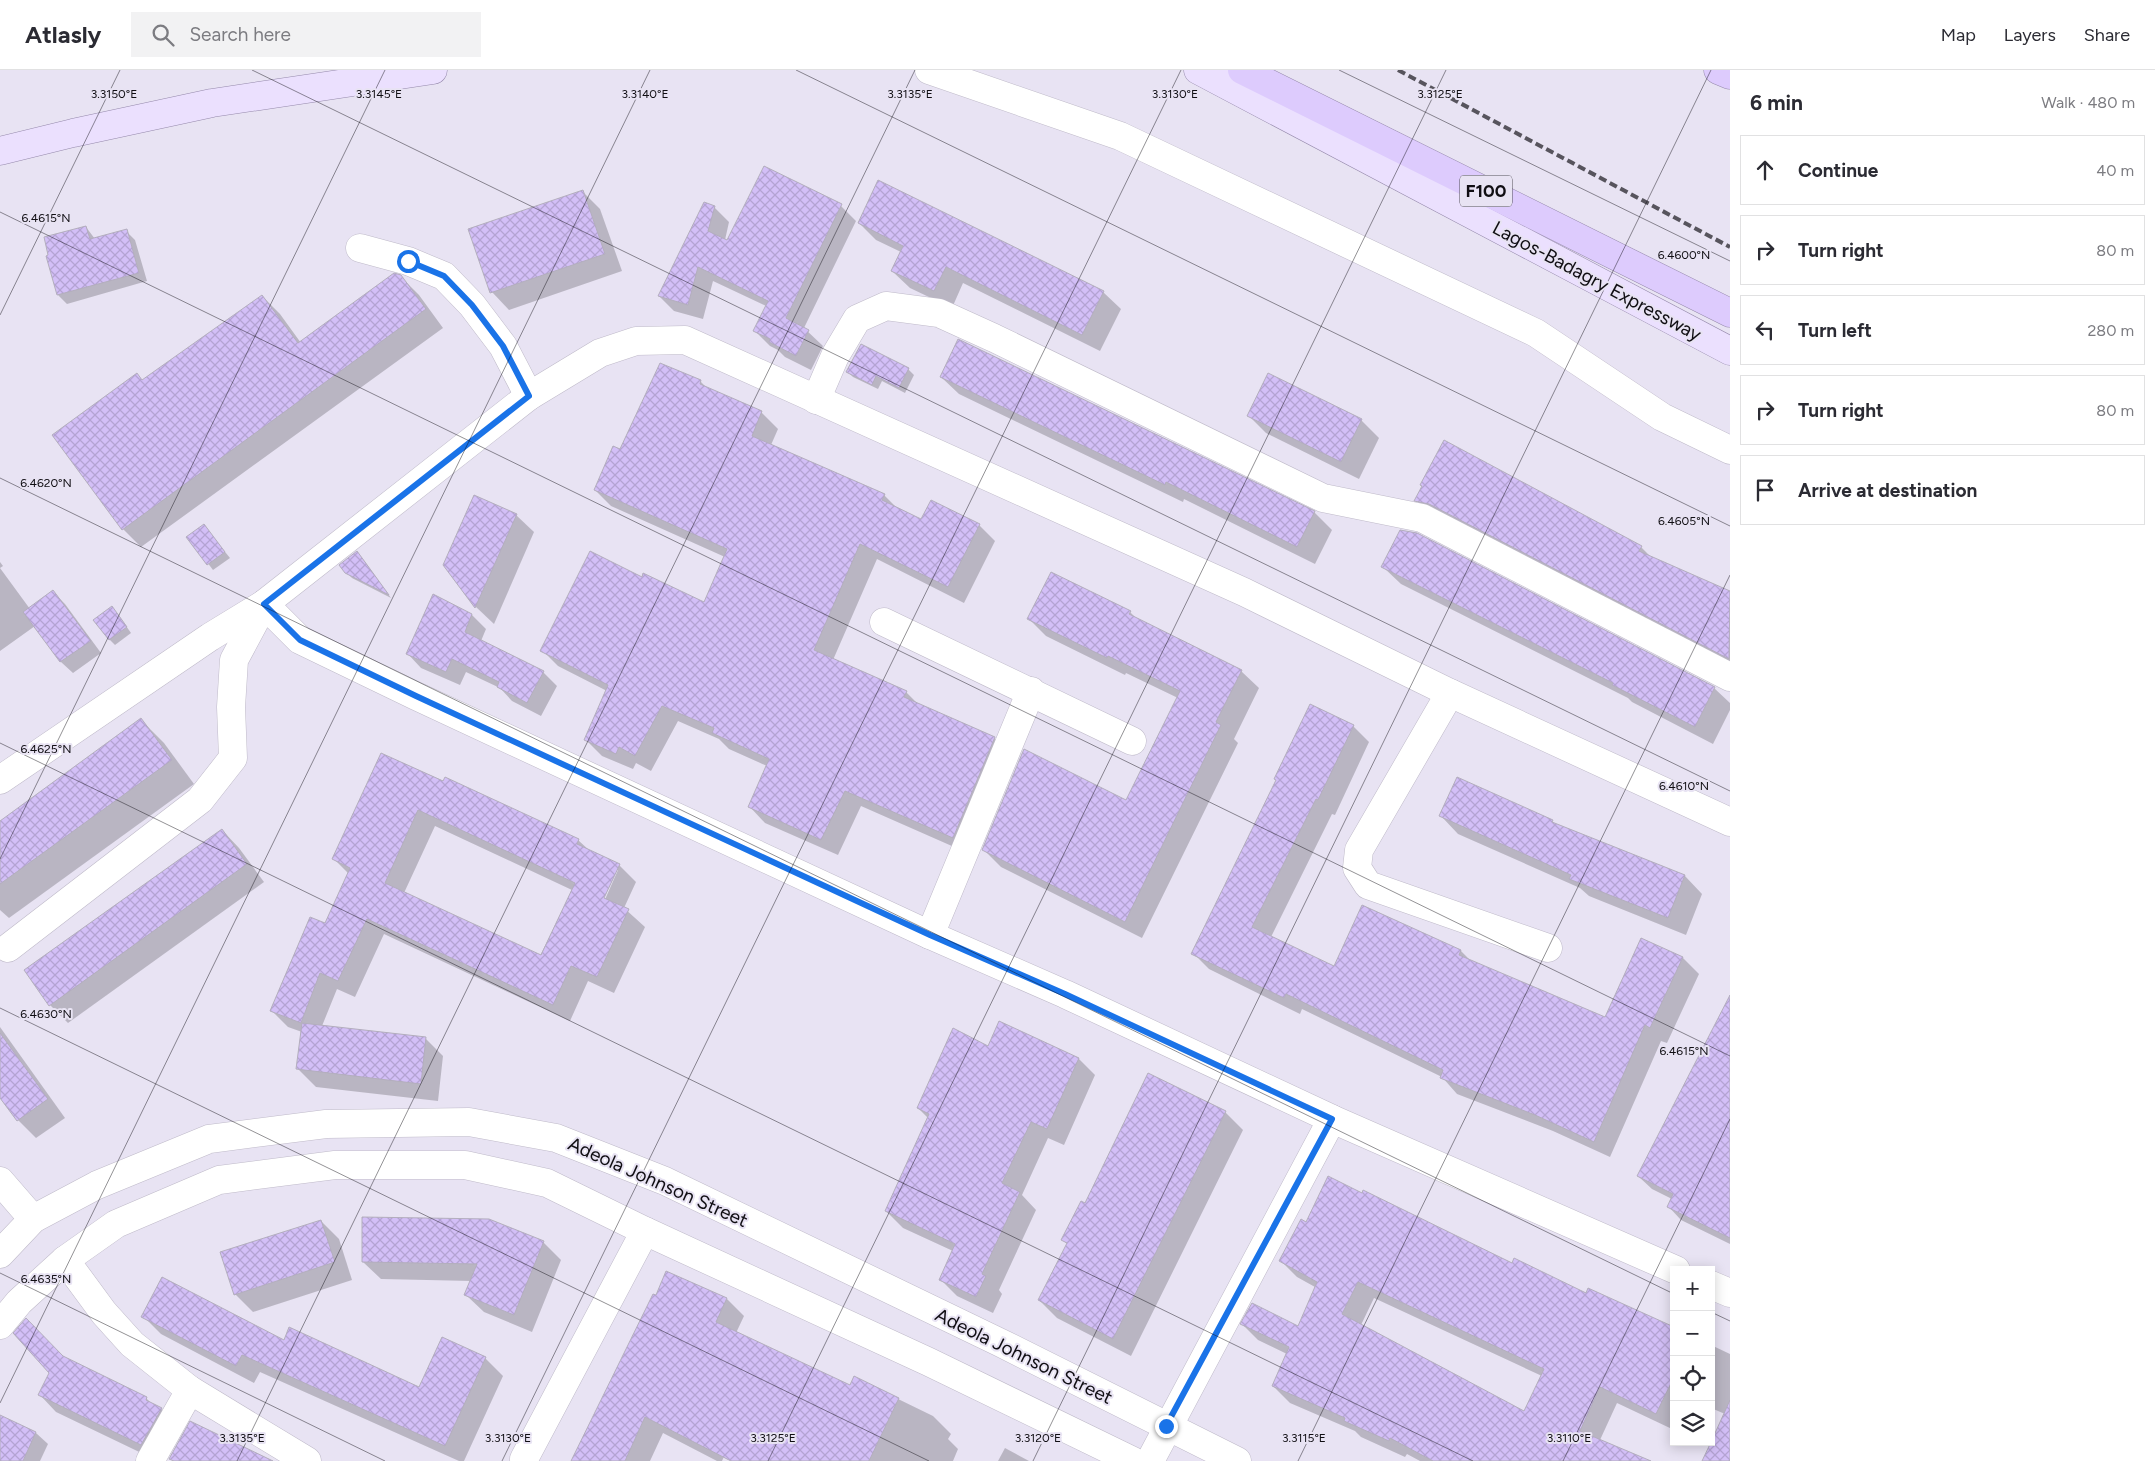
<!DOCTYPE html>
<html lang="en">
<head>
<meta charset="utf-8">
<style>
  :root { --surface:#fff; --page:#f2f2f3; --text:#2b2b33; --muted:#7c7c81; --line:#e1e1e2 }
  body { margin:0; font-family:Figtree,sans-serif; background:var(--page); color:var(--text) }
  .controls { position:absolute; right:15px; bottom:15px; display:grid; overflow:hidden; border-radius:0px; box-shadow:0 2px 12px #0003 }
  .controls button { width:45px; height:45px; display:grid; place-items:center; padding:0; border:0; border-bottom:1px solid var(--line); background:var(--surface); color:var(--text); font:25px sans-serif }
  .stop { position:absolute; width:15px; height:15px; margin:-11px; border:4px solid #1a73e8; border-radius:50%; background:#fff }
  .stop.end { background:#1a73e8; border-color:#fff; box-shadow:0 1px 5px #0008 }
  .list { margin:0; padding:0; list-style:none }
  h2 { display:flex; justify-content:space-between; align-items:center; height:65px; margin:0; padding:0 20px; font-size:21px }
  h2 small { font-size:16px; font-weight:400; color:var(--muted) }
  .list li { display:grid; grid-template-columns:32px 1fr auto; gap:15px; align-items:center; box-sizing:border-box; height:70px; margin:0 10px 10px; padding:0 10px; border:1px solid var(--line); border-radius:0px }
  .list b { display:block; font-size:19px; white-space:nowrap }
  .list em { font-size:16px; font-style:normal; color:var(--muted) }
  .icon { flex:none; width:28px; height:28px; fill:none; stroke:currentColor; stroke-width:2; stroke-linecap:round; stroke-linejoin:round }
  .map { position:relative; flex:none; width:1730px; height:1391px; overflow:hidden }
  header { display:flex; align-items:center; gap:30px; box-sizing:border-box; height:70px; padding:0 25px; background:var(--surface); border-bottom:1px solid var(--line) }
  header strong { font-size:24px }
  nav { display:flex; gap:28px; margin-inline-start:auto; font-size:18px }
  .search { width:350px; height:45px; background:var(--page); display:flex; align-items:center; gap:12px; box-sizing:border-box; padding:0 18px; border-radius:0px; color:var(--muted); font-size:19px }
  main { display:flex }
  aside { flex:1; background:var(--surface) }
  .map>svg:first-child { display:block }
</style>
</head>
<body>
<header>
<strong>Atlasly</strong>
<div class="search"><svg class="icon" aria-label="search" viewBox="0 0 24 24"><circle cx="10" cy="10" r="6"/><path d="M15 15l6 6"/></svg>Search here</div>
<nav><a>Map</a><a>Layers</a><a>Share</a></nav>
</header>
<main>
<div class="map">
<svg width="1730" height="1391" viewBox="0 0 1730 1391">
  <defs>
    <pattern id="building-cross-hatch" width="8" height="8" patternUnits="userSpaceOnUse" patternTransform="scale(1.25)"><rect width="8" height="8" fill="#d3bff7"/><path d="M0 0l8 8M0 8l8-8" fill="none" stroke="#b4a3d3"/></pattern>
  </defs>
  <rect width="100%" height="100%" fill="#e8e3f3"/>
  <g fill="#0003" fill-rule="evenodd">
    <path d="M 582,121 L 600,139 L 622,201 L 509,240 L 492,222 Z"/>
    <path d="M 841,136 L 856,151 L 804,258 L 823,276 L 811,300 L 785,287 L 778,280 L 770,276 L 755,261 L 766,236 L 713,211 L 703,249 L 674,241 L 659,226 L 714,137 L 729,152 L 725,170 L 728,172 Z"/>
    <path d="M 859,153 L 1103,222 L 1121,239 L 1100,281 L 963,213 L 952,238 L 910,218 L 892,201 L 901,182 L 876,170 Z"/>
    <path d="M 86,157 L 95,169 L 126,161 L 135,170 L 147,211 L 67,234 L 58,225 Z"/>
    <path d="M 400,206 L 419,225 L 443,258 L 141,477 L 123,459 L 137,305 L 143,311 L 262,226 L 280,244 L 301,273 Z"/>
    <path d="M 661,294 L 701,312 L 707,318 L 762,343 L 778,359 L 771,375 L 884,425 L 899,440 L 922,451 L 979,455 L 995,471 L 964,533 L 877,489 L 833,590 L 906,622 L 919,635 L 994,668 L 1011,684 L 970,784 L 861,736 L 838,785 L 765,753 L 749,736 L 767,696 L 729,679 L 719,669 L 678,651 L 651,701 L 636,693 L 633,699 L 602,686 L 586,670 L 607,621 L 558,596 L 542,580 L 642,509 L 705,533 L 725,487 L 611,436 L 595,420 L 620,380 Z"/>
    <path d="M 908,299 L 914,305 L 905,323 L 882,311 L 878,319 L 853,307 L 848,302 Z"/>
    <path d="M 941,307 L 1314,442 L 1332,460 L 1315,494 L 1184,429 L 1183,432 L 959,324 Z"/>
    <path d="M 1248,345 L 1361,350 L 1379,368 L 1359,409 L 1266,363 Z"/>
    <path d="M 1416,430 L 1641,477 L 1652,488 L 1730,522 L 1730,597 L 1434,448 Z"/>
    <path d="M 516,445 L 534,462 L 494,554 L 476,537 L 445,494 Z"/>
    <path d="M 204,456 L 230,488 L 213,500 L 188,467 Z"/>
    <path d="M 357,482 L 362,488 L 391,528 L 352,508 L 346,502 Z"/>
    <path d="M 0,492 L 3,496 L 0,498 L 30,539 L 53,522 L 65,534 L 101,583 L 73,603 L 61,592 L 35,556 L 0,581 Z"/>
    <path d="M 1383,497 L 1714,618 L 1730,633 L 1730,640 L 1713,674 L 1632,632 L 1628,628 L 1401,514 Z"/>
    <path d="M 433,526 L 472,545 L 486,559 L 481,571 L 543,602 L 557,616 L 541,646 L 512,631 L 500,618 L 466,602 L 460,615 L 421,598 L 407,583 Z"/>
    <path d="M 1130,542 L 1137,549 L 1241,601 L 1259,618 L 1234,669 L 1238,673 L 1142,868 L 1001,797 L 984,780 L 1127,732 L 1178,628 L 1126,603 L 1125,605 L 1046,566 L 1029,549 Z"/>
    <path d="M 117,543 L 131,563 L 115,575 L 109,569 Z"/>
    <path d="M 141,650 L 164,673 L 194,714 L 9,848 L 0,840 L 0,752 Z"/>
    <path d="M 1353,656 L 1369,672 L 1335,745 L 1332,744 L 1271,867 L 1335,898 L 1363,836 L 1461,881 L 1471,891 L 1606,948 L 1642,869 L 1683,888 L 1699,904 L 1667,973 L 1661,971 L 1610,1087 L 1553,1061 L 1457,1024 L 1442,1007 L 1302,939 L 1300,944 L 1209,899 L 1193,883 Z"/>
    <path d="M 382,684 L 578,770 L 590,781 L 619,795 L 636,812 L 624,838 L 645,857 L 614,923 L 588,911 L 570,951 L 384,864 L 355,927 L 337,919 L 322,956 L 425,968 L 443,986 L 438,1031 L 316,1017 L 298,999 L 302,962 L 288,957 L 272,941 L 325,855 L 349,804 L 334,789 ZM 435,756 L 572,820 L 540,886 L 404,823 ZM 616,800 L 618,800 L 603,834 L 601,833 Z"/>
    <path d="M 1441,746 L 1552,751 L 1556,755 L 1685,806 L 1702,824 L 1686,865 L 1589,826 L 1580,818 L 1458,764 Z"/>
    <path d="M 222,760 L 239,778 L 264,812 L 68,953 L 50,935 Z"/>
    <path d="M 1730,928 L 1730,1174 L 1681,1150 L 1668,1136 L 1672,1129 L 1652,1119 L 1638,1106 Z"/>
    <path d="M 0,957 L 65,1048 L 36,1068 L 18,1050 L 0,1025 Z"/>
    <path d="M 988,977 L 1079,989 L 1095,1005 L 1064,1075 L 1048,1068 L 1022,1125 L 1036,1140 L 999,1220 L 1002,1224 L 993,1243 L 957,1226 L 940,1209 L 953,1181 L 903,1158 L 886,1141 L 928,1048 L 918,1038 Z"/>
    <path d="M 1225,1042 L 1243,1060 L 1131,1286 L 1057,1248 L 1039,1230 L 1068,1175 L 1063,1170 L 1086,1135 Z"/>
    <path d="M 321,1151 L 339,1169 L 352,1210 L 253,1242 L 235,1224 Z"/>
    <path d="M 1307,1154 L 1512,1194 L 1674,1258 L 1672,1359 L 1617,1333 L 1600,1370 L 1639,1391 L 1420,1391 L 1407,1384 L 1405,1387 L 1361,1367 L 1355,1361 L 1290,1333 L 1273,1316 L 1287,1284 L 1258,1270 L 1242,1254 L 1298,1258 L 1315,1217 L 1297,1207 L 1281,1191 ZM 1374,1228 L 1542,1306 L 1524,1342 L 1361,1255 Z"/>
    <path d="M 543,1172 L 561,1190 L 532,1262 L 484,1242 L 466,1225 L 472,1211 L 381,1209 L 363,1192 Z"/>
    <path d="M 727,1229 L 744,1246 L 736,1263 L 851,1317 L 855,1308 L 933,1346 L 951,1364 L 948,1369 L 958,1379 L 953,1391 L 745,1391 L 726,1382 L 722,1391 L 717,1391 L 663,1363 L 650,1391 L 572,1391 L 591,1351 L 593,1351 Z"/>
    <path d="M 143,1246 L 284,1272 L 419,1319 L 485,1288 L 503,1306 L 464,1391 L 459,1391 L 260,1302 L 254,1313 L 161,1264 Z"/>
    <path d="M 1711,1275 L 1730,1284 L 1730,1391 L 1703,1391 L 1725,1344 L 1711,1338 Z"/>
    <path d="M 64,1288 L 146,1328 L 153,1335 L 161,1339 L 178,1355 L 158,1391 L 56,1342 L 40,1325 Z"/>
    <path d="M 0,1347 L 36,1363 L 48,1374 L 40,1391 L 0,1391 Z"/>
    <path d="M 1005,1378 L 1029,1391 L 998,1391 Z"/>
  </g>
  <g fill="url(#building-cross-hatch)" stroke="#b3aebd" fill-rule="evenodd">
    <path d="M 764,96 L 842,134 L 786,248 L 809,260 L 796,286 L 769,272 L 770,269 L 753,261 L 768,231 L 698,197 L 688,235 L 658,226 L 704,132 L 715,136 L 708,161 L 727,170 Z"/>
    <path d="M 878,110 L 1104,221 L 1082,265 L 946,197 L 934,221 L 891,201 L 903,176 L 858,153 Z"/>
    <path d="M 583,120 L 605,184 L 490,223 L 468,159 Z"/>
    <path d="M 86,156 L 90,169 L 127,159 L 139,203 L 57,225 L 46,186 L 48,185 L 44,167 Z"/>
    <path d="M 394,203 L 401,205 L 426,239 L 122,460 L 52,365 L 137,303 L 142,310 L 262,225 L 298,273 Z"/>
    <path d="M 958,269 L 1315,441 L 1297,477 L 1166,412 L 1165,415 L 940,307 Z"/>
    <path d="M 861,274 L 909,298 L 899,318 L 876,306 L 872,315 L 846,302 Z"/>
    <path d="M 660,293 L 701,310 L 700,314 L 762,341 L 752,366 L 885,424 L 882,430 L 921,449 L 931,430 L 980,454 L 948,517 L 860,474 L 814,580 L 907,621 L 904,627 L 995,667 L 953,768 L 845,721 L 821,770 L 748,737 L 769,689 L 712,663 L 714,658 L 662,636 L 635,686 L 619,677 L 616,684 L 584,670 L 608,615 L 540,581 L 590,481 L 642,507 L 643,503 L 704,532 L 727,479 L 594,420 L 613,376 L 620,379 Z"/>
    <path d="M 1268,303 L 1362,349 L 1341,392 L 1247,346 Z"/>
    <path d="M 1444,370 L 1642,476 L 1639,481 L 1730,521 L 1729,589 L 1429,434 L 1414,431 L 1422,416 L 1420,415 Z"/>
    <path d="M 474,425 L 517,444 L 475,538 L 443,495 Z"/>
    <path d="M 204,454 L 225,482 L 207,495 L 186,467 Z"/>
    <path d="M 1400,460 L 1417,463 L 1715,617 L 1695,657 L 1612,615 L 1613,613 L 1381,497 Z"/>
    <path d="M 357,481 L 389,525 L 345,503 L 339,495 Z"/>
    <path d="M 1051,502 L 1131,541 L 1129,544 L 1242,600 L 1216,652 L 1221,655 L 1125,852 L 982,780 L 1024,679 L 1126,730 L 1180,621 L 1108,586 L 1107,588 L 1027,549 Z"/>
    <path d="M 53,520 L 91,571 L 60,592 L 23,542 Z"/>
    <path d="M 433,524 L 472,544 L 465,562 L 544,601 L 527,633 L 497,617 L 499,612 L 452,589 L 446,602 L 406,584 Z"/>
    <path d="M 112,536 L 127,557 L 109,570 L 93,550 Z"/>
    <path d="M 1310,634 L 1354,655 L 1318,730 L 1316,729 L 1252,857 L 1334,896 L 1362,835 L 1461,880 L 1459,885 L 1605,947 L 1641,868 L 1683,887 L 1650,958 L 1645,955 L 1594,1072 L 1535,1045 L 1440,1008 L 1443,1000 L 1286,924 L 1284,928 L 1191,884 L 1276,710 L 1274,709 Z"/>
    <path d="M 141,648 L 172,690 L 0,814 L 0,751 Z"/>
    <path d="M 381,683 L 443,711 L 445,707 L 579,769 L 577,774 L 620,794 L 604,828 L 629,839 L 597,907 L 571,896 L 553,935 L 367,849 L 338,911 L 320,903 L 301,953 L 270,941 L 310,847 L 325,853 L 350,798 L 332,789 ZM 418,740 L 575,813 L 541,885 L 385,813 Z"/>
    <path d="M 1457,707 L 1553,750 L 1552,752 L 1685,805 L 1668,848 L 1569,809 L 1571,805 L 1439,746 Z"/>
    <path d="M 222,759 L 247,794 L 49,936 L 24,900 Z"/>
    <path d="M 1730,925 L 1730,1168 L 1667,1137 L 1673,1124 L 1637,1106 Z"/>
    <path d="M 999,951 L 1079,988 L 1047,1059 L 1031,1052 L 1002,1113 L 1020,1122 L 982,1204 L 986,1206 L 976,1227 L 939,1210 L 955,1174 L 885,1141 L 929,1044 L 917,1038 L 953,958 L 988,976 Z"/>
    <path d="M 302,953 L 426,967 L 421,1014 L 296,999 Z"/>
    <path d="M 0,963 L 48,1029 L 17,1051 L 0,1028 Z"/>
    <path d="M 1148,1003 L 1226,1041 L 1113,1269 L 1038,1230 L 1067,1173 L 1061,1170 L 1081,1131 L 1085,1133 Z"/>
    <path d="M 1328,1106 L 1362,1123 L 1363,1120 L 1512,1193 L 1514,1188 L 1586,1223 L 1588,1218 L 1674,1257 L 1674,1307 L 1656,1344 L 1600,1317 L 1580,1361 L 1651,1391 L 1433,1391 L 1390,1368 L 1389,1371 L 1344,1351 L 1345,1348 L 1272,1316 L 1289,1277 L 1240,1254 L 1252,1233 L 1298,1256 L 1317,1212 L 1279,1191 L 1301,1149 L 1306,1152 ZM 1358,1212 L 1544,1299 L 1524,1341 L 1342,1244 Z"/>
    <path d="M 362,1147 L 489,1149 L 544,1171 L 514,1245 L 464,1225 L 477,1194 L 362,1192 Z"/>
    <path d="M 321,1150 L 335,1192 L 234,1225 L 220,1182 Z"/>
    <path d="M 666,1201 L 727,1228 L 716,1252 L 850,1315 L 854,1306 L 899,1328 L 869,1391 L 731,1391 L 645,1347 L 625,1391 L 571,1391 L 653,1224 L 656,1225 Z"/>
    <path d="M 162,1207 L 284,1270 L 289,1257 L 419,1317 L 442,1267 L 486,1287 L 445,1376 L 242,1285 L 236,1296 L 141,1247 Z"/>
    <path d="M 26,1248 L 63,1286 L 147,1327 L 146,1330 L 162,1338 L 141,1375 L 38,1325 L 49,1303 L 13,1263 Z"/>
    <path d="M 1730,1330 L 1730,1391 L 1702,1391 L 1711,1372 Z"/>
    <path d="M 0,1345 L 36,1362 L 23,1391 L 0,1391 Z"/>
    <path d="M 190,1351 L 273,1391 L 174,1391 L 169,1389 Z"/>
  </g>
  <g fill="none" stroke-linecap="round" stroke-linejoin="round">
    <defs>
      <g id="street">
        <path d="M 929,0 L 1120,66 L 1536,263 L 1662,347 L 1730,380"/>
        <path d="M 360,178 L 408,191 L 444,206 L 472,235 L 503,276 L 529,326"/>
        <path d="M 816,330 L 835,286 L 857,249 L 886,236 L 939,243 L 994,268 L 1323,428 L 1422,448 L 1730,607"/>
        <path d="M 884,552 L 1132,671"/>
        <path d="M 1450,623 L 1359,780 L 1357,798 L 1368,815 L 1548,878"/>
        <path d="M 0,710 L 210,567 L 264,534 L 529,326 L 600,283 L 636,271 L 685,270 L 1244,522 L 1450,623 L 1730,752"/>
        <path d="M 930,865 L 1031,621"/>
        <path d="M 8,878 L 200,730 L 233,688 L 231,637 L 234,590 L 264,534 L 300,570 L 416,626 L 930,865 L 1065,924 L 1332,1049 L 1676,1200"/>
        <path d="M 0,1111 L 33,1149"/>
        <path d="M 0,1184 L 33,1149 L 97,1115 L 209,1069 L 326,1054 L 469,1052 L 556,1068 L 665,1111 L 1001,1273 L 1237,1391"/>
        <path d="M 65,1190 L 104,1243 L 132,1274 L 190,1320 L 150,1391"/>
        <path d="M 1711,1215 L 1730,1223"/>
        <path d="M 0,1255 L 19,1232 L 65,1190 L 116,1154 L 219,1110 L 335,1095 L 465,1095 L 547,1113 L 645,1161 L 929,1292 L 1133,1391"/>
        <path d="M 190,1320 L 307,1391"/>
        <path d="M 524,1389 L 645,1161"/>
        <path d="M 1150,1391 L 1332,1049"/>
      </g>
      <g id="primary">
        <path d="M 1198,0 L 1730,281"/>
        <path d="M 0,81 L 73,63 L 212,33 L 433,0"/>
      </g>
      <g id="highway">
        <path d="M 1242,0 L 1730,243"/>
        <path d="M 1718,0 L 1730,5"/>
      </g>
    </defs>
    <use href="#street" stroke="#bfbac9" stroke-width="29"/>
    <use href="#primary" stroke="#9589ab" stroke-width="29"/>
    <use href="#highway" stroke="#9589ab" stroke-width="29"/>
    <use href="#street" stroke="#fff" stroke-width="28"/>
    <use href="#primary" stroke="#ebe0fe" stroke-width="28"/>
    <use href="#highway" stroke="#ddcbfd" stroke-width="28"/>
    <path stroke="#57545d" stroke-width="4" stroke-dasharray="8 4" stroke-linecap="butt" d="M 1398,0 L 1730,177"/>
  </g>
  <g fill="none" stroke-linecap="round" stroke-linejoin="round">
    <path stroke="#1a73e8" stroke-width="6" d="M 408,191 L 444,206 L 472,235 L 503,276 L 529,326 L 264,534 L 300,570 L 416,626 L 930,865 L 1065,924 L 1332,1049 L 1166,1356"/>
  </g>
  <path fill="none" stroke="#100e13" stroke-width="1" stroke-opacity="0.45" d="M 252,0 L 1730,721M 796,0 L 1730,456M 1339,0 L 1730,191M 0,142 L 1730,986M 0,245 L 120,0M 0,408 L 1674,1224M 0,673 L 1473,1391M 0,789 L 385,0M 0,938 L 929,1391M 0,1203 L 385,1391M 1711,1242 L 1730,1251M 0,1333 L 650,0M 237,1391 L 915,0M 502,1391 L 1181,0M 768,1391 L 1446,0M 1033,1391 L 1711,0M 1298,1391 L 1730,505M 1563,1391 L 1730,1049"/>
  <g text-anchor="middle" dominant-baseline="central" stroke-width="4" stroke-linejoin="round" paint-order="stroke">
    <rect fill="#e8e3f3" stroke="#514e56" stroke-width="1" x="1460" y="105.5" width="52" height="31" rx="4"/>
    <g font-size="18" font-weight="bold" fill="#100e13">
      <text x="1486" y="121">F100</text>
    </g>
    <g font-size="19" fill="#100e13" stroke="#e8e3f3">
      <text transform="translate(1597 211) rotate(28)">Lagos-Badagry Expressway</text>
      <text transform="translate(658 1112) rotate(24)">Adeola Johnson Street</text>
      <text transform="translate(1024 1286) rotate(26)">Adeola Johnson Street</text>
    </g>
  </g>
  <g font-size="12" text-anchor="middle" fill="#100e13" stroke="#e8e3f3" stroke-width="4" stroke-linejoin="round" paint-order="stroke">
    <text x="1440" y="28">3.3125°E</text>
    <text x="114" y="28">3.3150°E</text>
    <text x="379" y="28">3.3145°E</text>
    <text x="645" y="28">3.3140°E</text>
    <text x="910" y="28">3.3135°E</text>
    <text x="1175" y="28">3.3130°E</text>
    <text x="46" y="152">6.4615°N</text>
    <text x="1684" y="189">6.4600°N</text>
    <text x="46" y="417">6.4620°N</text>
    <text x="1684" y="455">6.4605°N</text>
    <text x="46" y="683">6.4625°N</text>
    <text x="1684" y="720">6.4610°N</text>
    <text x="46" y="948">6.4630°N</text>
    <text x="1684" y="985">6.4615°N</text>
    <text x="46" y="1213">6.4635°N</text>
    <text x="242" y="1372">3.3135°E</text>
    <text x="508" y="1372">3.3130°E</text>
    <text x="773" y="1372">3.3125°E</text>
    <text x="1038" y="1372">3.3120°E</text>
    <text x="1304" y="1372">3.3115°E</text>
    <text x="1569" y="1372">3.3110°E</text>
  </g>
</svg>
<div class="controls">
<button>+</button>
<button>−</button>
<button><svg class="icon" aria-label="locate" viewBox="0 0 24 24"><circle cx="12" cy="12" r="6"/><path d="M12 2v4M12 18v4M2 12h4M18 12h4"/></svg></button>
<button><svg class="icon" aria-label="layers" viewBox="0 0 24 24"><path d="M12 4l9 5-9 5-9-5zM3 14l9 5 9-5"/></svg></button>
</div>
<div class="stop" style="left:408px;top:191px"></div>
<div class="stop end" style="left:1166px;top:1356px"></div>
</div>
<aside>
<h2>6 min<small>Walk · 480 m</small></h2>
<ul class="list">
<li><svg class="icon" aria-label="ahead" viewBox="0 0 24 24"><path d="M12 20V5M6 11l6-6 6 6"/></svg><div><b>Continue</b></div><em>40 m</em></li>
<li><svg class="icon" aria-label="right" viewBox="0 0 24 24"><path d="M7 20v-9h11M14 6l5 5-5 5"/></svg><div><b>Turn right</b></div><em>80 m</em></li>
<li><svg class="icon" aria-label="left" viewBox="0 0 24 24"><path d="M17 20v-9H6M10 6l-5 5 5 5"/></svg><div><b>Turn left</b></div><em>280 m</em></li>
<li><svg class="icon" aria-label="right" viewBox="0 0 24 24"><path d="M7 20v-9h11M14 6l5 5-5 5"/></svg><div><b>Turn right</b></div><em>80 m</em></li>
<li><svg class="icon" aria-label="arrive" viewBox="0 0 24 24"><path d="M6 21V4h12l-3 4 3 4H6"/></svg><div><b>Arrive at destination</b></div></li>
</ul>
</aside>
</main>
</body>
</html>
